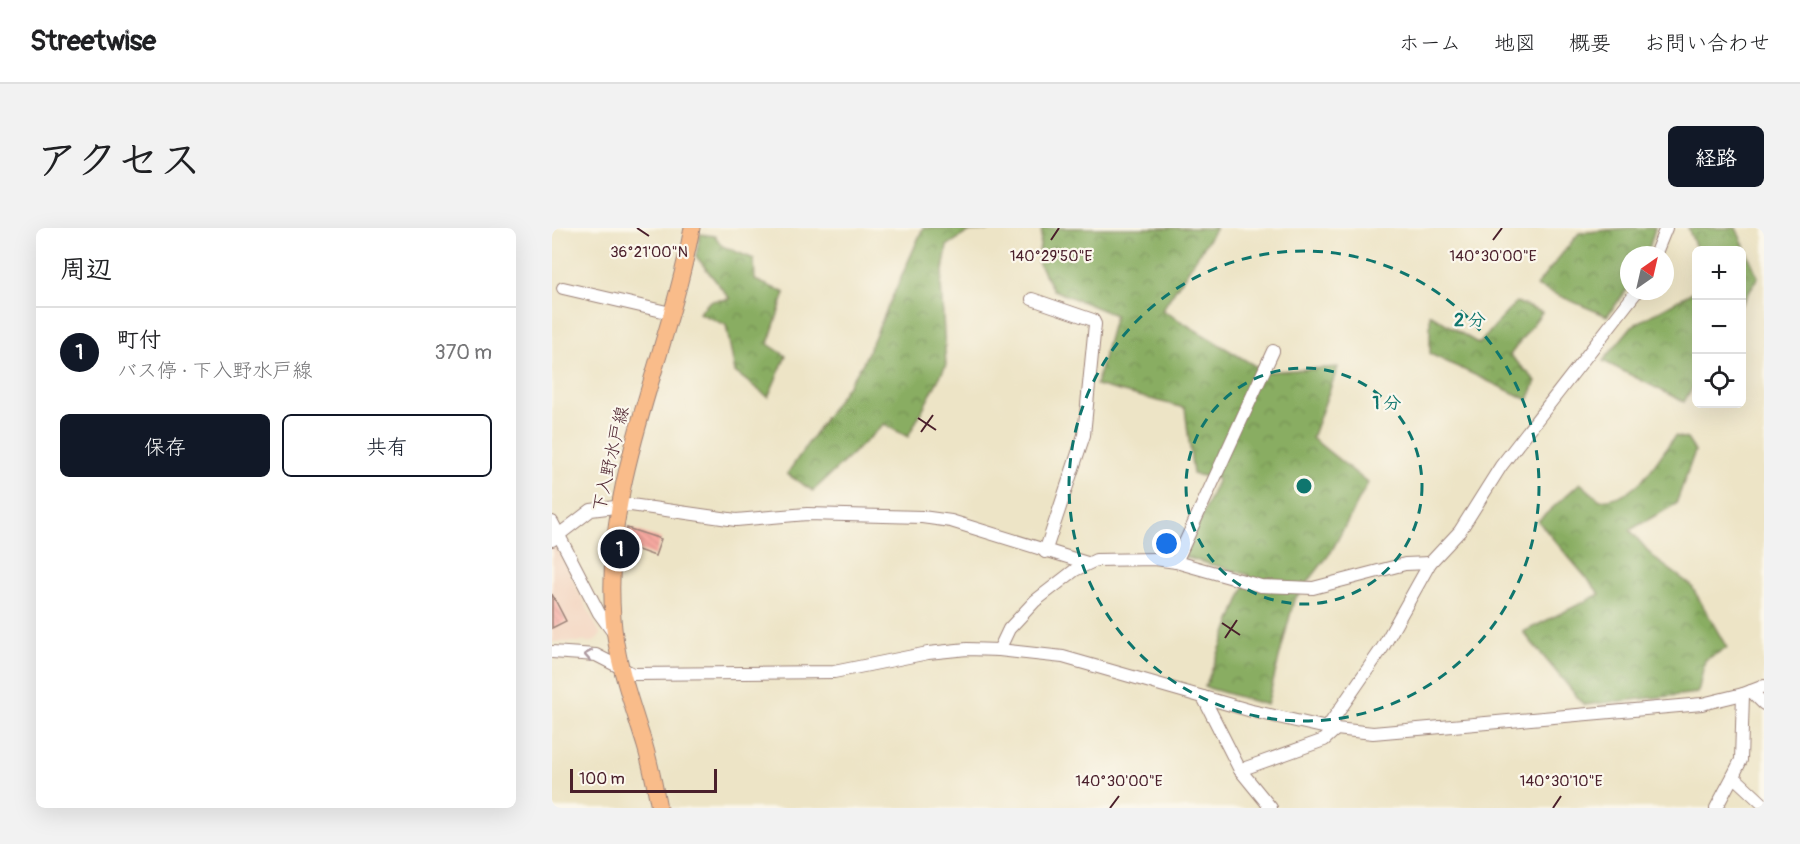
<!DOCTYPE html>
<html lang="ja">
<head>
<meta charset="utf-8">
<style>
  :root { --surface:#fff; --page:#f2f2f2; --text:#202124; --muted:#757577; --line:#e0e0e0; --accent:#111827 }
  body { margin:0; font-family:Pangolin,"Klee One",sans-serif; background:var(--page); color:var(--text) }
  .controls { position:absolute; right:18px; top:18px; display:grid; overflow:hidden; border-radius:9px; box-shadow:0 6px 24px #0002 }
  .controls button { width:54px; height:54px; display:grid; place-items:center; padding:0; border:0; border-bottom:2px solid var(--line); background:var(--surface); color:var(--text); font:30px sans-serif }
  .compass { position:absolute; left:1068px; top:18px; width:54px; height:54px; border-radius:50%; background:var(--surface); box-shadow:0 6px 24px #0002; rotate:34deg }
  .scale { position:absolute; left:18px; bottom:15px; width:147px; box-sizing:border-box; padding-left:6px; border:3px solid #4a1f2b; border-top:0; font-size:16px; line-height:21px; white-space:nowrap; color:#4a1f2b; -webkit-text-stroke:4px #fbf7ec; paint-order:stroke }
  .you { position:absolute; left:615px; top:316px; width:21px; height:21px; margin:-15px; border:4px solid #fff; border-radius:50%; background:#1a73e8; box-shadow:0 0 0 9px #1a73e833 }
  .badge { display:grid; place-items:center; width:39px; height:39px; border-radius:50%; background:var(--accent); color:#fff; font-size:20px; font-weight:700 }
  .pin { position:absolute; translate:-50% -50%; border:3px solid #fff; box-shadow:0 2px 6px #0006 }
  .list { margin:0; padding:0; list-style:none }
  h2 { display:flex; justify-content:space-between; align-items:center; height:78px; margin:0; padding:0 24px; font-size:26px }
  h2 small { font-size:20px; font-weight:400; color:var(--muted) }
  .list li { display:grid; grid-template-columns:39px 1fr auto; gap:18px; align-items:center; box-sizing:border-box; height:90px; padding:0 24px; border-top:2px solid var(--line) }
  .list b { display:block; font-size:22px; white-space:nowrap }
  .list p { margin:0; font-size:20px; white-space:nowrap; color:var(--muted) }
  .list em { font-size:20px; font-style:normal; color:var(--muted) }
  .actions { display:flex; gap:12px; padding:18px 24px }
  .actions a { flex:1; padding:14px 0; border:2px solid var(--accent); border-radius:9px; text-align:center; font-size:21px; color:var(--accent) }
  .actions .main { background:var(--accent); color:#fff }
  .icon { flex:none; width:33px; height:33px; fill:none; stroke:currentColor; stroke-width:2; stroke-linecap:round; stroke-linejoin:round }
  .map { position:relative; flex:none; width:1212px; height:580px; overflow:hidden; border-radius:9px }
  header { display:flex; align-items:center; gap:36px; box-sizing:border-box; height:84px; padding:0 30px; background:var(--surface); border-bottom:2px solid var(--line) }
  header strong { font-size:28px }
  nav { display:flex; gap:33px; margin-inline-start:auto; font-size:21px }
  .intro { display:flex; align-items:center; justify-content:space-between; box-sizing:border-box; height:144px; padding:0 36px }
  h1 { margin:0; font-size:42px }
  .button { padding:15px 27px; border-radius:9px; background:var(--accent); color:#fff; font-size:21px; font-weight:700 }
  main { display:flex; gap:36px; padding:0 36px }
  aside { flex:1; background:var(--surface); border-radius:9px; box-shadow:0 6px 24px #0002 }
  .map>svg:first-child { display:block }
</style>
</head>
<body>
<header>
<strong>Streetwise</strong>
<nav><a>ホーム</a><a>地図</a><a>概要</a><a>お問い合わせ</a></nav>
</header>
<div class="intro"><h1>アクセス</h1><a class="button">経路</a></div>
<main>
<aside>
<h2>周辺<small></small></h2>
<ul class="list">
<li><span class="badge">1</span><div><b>町付</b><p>バス停 · 下入野水戸線</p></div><em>370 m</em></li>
</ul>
<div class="actions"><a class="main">保存</a><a>共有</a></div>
</aside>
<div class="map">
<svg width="1212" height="580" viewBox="0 0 1212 580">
  <defs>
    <pattern id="forest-crowns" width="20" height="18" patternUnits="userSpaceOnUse" patternTransform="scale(1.5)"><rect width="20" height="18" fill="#89ad62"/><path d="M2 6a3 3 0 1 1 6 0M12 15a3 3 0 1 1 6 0" fill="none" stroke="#728c51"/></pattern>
    <pattern id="building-back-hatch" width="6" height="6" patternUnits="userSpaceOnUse" patternTransform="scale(1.5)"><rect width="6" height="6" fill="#f7a9a0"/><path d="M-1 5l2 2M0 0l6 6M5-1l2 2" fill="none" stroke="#d5918a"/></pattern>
  </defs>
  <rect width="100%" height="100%" fill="#fbf7ec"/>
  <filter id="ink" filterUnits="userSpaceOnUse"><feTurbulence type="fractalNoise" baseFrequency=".0167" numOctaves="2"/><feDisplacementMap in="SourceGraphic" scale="12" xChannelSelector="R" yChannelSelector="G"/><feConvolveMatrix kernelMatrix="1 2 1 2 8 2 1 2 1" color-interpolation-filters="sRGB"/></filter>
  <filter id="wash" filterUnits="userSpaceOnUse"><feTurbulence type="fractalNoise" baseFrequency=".008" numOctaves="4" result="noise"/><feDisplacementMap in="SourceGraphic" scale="24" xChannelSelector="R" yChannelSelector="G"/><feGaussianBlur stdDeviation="1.35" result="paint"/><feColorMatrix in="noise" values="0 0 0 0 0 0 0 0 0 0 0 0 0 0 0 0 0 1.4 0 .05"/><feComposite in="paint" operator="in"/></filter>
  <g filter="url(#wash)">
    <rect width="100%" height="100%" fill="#ede4c6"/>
    <path fill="#f3d4bf" d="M 3,317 L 49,407 L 41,414 L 0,414 L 0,320 Z"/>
    <g fill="url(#forest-crowns)" stroke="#6a6646" stroke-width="1.5">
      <path d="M 371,0 L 441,0 L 436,3 L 416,4 L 395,18 L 389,56 L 394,137 L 356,209 L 332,196 L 261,263 L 235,246 L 311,135 Z"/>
      <path d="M 490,0 L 664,0 L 610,82 L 713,144 L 786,139 L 760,210 L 816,255 L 779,324 L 742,372 L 715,477 L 653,459 L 697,347 L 632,329 L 666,251 L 641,246 L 633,180 L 544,157 L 563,87 L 501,62 L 486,34 Z"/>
      <path d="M 1076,0 L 1103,0 L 1095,27 L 1077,27 L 1077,59 L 1055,88 L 984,58 L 1027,5 Z"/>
      <path d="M 1136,0 L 1184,0 L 1206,49 L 1190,76 L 1190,22 L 1145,22 Z"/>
      <path d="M 148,6 L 163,8 L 170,18 L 202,31 L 203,52 L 233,65 L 216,116 L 234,128 L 216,169 L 183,144 L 174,97 L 147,85 L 158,73 L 178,71 L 144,28 Z"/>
      <path d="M 1144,62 L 1144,153 L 1132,174 L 1051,133 L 1080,98 Z"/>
      <path d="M 964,74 L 990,84 L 958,127 L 984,153 L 976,172 L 878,126 L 878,86 L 927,116 Z"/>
      <path d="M 1123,208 L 1135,211 L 1143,223 L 1124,276 L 1078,302 L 1102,330 L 1139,357 L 1175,420 L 1153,432 L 1146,465 L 1032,477 L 971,404 L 1048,366 L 986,293 L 1028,255 L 1048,272 C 1089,269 1100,238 1123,208 Z"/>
    </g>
    <g id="blocks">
      <g fill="url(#building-back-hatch)">
        <path d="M 75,300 L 109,311 L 103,328 L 72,317 Z"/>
        <path d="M 0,366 L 14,393 L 0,400 Z"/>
      </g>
    </g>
  </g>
  <g filter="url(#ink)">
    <use href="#blocks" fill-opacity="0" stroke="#9c8278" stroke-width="1.5"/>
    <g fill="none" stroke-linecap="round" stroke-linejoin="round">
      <defs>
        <g id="minor">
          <path d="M 1103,27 L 1114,0"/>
          <path d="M 11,60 L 119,85"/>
          <path d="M 480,71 L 541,92 L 543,96 L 532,207 L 493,324"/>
          <path d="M 0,294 L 47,385 L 63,407"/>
          <path d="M 0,312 L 39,282 L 79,277 L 184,292 L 255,286 L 370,289 L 399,293 L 535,335"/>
          <path d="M 624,334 L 721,123"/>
          <path d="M 447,422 L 457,401 L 483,373 L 523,342 L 544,332 L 603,331 L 624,334 L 709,358 L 761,360 L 853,336 L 878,335"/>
          <path d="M 0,424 L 44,427 L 81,446 L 282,444 L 376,425 L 415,421 L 447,422 L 511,429 L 700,483 L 775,500 L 821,505 L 1150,476 L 1191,466 L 1212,458"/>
          <path d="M 1199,463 L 1212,476"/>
          <path d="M 651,469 L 688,542 L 719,580"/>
          <path d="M 775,500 L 831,419 L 878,335 L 908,303 L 949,238 L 1085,63"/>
          <path d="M 688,542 L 772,512 L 783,502"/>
          <path d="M 1181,548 L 1189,532 L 1191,466"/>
          <path d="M 1164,580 L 1181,548 L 1212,577"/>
        </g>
        <path id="major" d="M 107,580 C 103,559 99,538 93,518 C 80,476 64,434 61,390 C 50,254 116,131 140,0"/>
      </defs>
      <use href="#minor" stroke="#9c8278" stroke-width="14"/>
      <use href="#major" stroke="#9c8278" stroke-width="17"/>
      <use href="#minor" stroke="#fff" stroke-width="12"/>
      <use href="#major" stroke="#f9bc8a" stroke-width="15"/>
    </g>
    <defs><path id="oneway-chevron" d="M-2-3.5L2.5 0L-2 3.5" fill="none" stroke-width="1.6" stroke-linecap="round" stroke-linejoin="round" transform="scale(1.5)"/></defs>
    <use stroke="#ae9aa0" href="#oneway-chevron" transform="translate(36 427) rotate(-170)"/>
  </g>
  <path fill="none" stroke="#4a1f2b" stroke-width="2" d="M 85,0 L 97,8M 499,12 L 507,0M 941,12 L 950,0M 366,190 L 384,202M 369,204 L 381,187M 670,395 L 688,407M 673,410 L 685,392M 558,580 L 567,568M 1001,580 L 1009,568"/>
  <g fill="none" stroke="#0f766e" stroke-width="3" stroke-dasharray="10 8">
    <circle cx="752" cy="258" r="118"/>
    <circle cx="752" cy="258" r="235"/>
  </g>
  <g text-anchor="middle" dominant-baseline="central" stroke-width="4.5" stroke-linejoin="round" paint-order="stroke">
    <g font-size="18" fill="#4a1f2b" stroke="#fbf7ec">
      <text transform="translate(59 231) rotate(-77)">下入野水戸線</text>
    </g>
  </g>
  <g font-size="15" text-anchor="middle" fill="#4a1f2b" stroke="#fbf7ec" stroke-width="4.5" stroke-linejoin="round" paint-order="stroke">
    <text x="97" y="29">36°21'00"N</text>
    <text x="499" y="33">140°29'50"E</text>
    <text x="941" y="33">140°30'00"E</text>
    <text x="567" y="558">140°30'00"E</text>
    <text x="1009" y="558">140°30'10"E</text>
  </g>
  <circle cx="752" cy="258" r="9" fill="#0f766e" stroke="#fbf7ec" stroke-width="3"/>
  <g font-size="18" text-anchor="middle" font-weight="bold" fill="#0f766e" stroke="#fbf7ec" stroke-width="4.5" stroke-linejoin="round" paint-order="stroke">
    <text x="918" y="98">2 分</text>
    <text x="835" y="181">1 分</text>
  </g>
</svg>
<div class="controls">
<button>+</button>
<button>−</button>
<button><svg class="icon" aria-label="locate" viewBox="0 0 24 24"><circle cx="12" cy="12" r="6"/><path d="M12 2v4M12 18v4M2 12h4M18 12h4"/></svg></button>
</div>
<svg class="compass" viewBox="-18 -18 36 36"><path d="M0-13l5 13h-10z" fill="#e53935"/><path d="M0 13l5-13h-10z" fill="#757577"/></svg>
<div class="scale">100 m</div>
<div class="you"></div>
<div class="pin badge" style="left:68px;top:321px">1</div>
</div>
</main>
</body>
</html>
